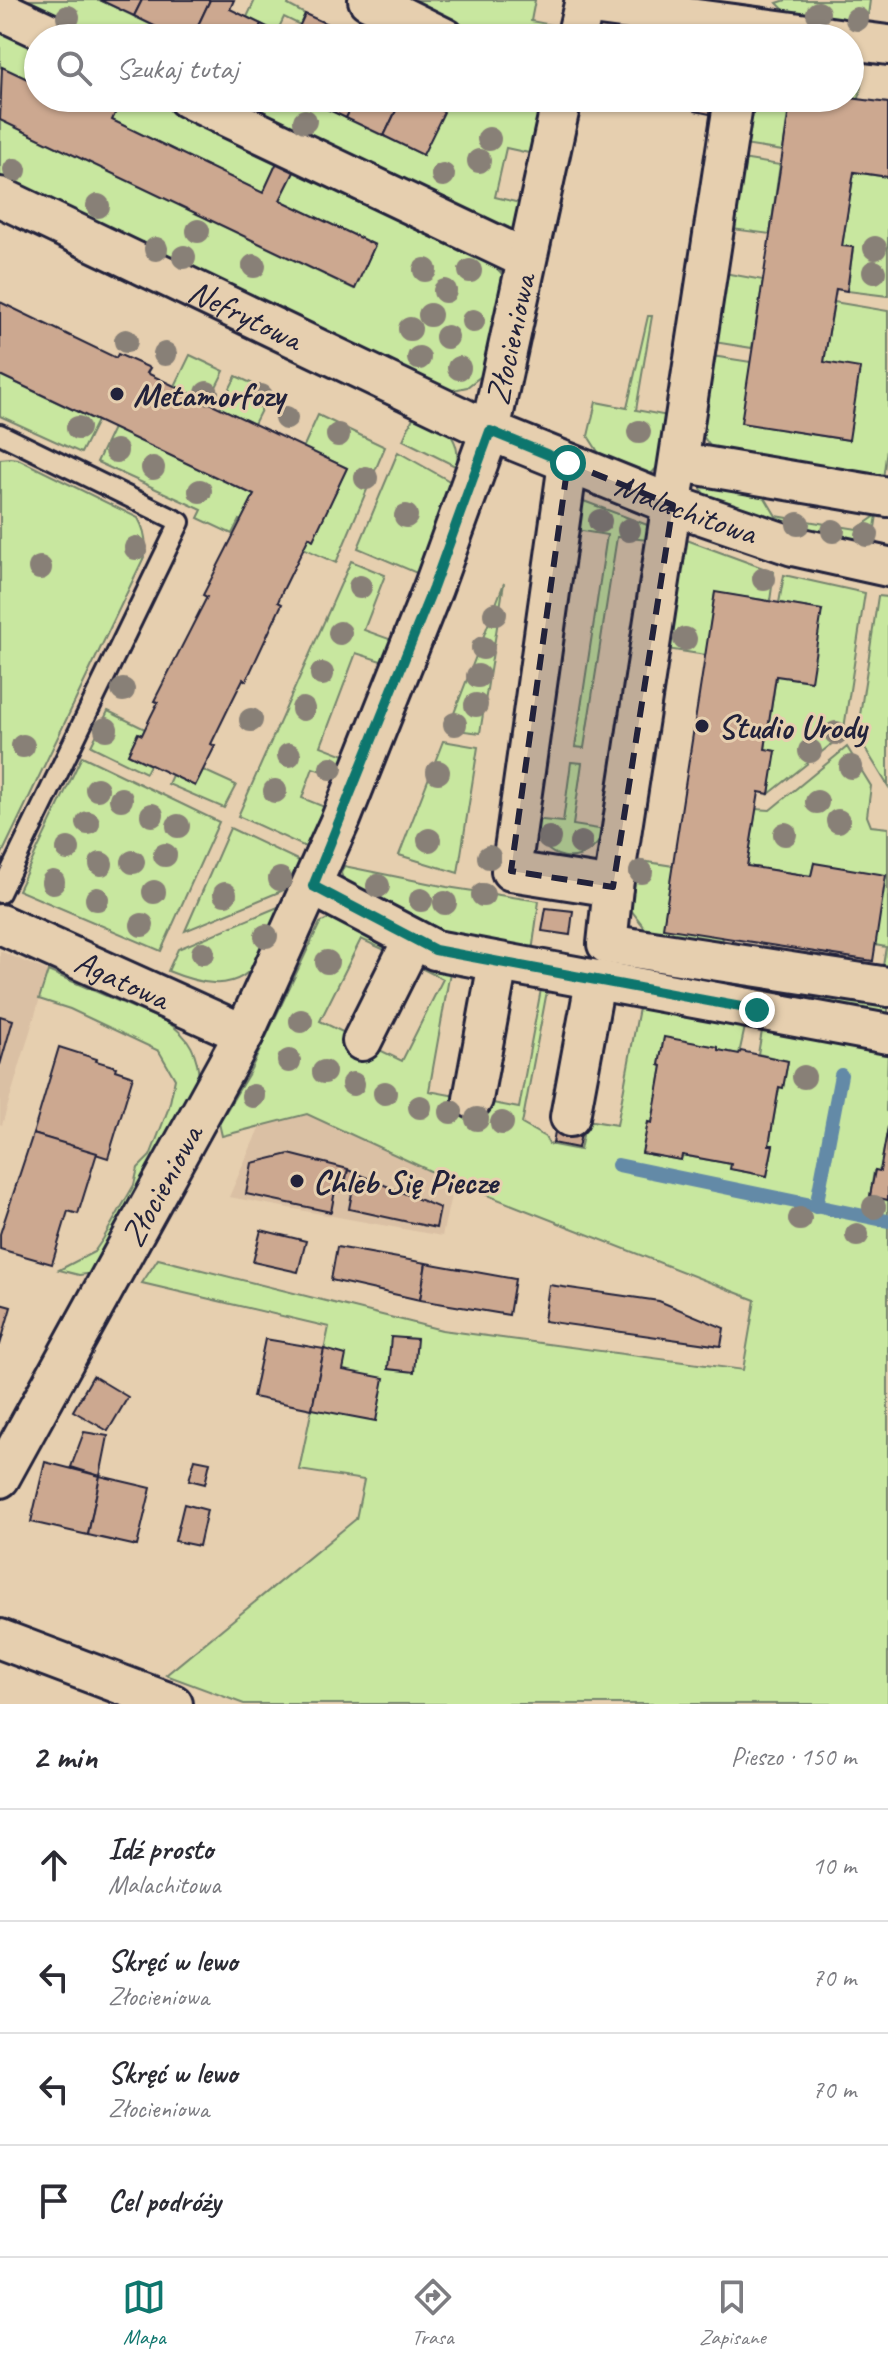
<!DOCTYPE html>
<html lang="pl">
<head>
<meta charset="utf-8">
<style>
  :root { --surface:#fff; --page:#f7f7f7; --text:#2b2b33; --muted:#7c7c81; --line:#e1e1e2; --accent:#0f766e }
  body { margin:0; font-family:Caveat,sans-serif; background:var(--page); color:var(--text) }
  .stop { position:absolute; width:24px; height:24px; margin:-18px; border:6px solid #0f766e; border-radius:50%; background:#fff }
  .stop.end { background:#0f766e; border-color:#fff; box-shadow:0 2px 8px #0008 }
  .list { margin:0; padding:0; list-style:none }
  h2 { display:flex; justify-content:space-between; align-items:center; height:104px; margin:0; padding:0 32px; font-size:34px }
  h2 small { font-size:26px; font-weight:400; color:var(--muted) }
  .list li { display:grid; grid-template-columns:52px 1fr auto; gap:24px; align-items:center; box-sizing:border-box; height:112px; padding:0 32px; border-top:2px solid var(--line) }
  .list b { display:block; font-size:30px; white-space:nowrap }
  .list p { margin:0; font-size:26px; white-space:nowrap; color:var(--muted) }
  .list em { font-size:26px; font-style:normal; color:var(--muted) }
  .icon { flex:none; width:44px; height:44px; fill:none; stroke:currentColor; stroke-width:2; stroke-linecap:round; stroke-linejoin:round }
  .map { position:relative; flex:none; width:888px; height:1704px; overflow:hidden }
  .search { position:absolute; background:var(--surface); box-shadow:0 2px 6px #0004; left:24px; right:24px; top:24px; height:88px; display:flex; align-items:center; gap:20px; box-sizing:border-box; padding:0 28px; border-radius:44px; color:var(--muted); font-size:30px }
  .sheet { height:552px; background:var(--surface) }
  nav { display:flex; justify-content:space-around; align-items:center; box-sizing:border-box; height:112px; border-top:2px solid var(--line); background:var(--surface); font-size:22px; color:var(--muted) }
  nav a { display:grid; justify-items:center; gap:4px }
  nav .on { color:var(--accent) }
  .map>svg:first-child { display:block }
</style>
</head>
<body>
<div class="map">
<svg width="888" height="1704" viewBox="0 0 888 1704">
  <rect width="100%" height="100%" fill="#e6cfaf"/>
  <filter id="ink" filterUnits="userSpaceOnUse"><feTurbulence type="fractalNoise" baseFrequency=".0125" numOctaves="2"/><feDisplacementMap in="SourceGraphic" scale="16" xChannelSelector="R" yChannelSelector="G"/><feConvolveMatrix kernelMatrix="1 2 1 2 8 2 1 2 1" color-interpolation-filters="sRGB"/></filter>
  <g filter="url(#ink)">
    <g fill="#dac0a4">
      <path d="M 0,951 L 48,971 L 2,1125 L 0,1124 Z"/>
      <path d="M 307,1114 L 454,1182 L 442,1236 L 229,1197 L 260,1126 Z"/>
    </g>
    <g fill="#c8e79f" stroke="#75846d" stroke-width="2">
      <path d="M 10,0 L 100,0 L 179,38 L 89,38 Z"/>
      <path d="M 255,0 L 290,0 L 288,5 L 305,14 L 300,25 L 284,17 L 277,32 L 247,17 Z"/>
      <path d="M 391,0 L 535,0 L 531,21 L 562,27 L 561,33 L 530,26 L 527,38 L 470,38 Z"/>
      <path d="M 786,0 L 870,0 L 867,24 L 785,11 L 777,3 Z"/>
      <path d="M 366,16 L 397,31 L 394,38 L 340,38 L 344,32 L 356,38 Z"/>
      <path d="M 0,26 L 38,44 L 38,84 L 0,67 Z"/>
      <path d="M 850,56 L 865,59 L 859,99 L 850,98 Z"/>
      <path d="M 122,98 L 155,98 L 279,158 L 263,193 L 112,120 Z"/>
      <path d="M 214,98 L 304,98 L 423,155 L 425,98 L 528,98 L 539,117 L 529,153 L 506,148 L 495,197 L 524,204 L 518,231 L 498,232 Z"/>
      <path d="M 751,98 L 790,98 L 783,151 L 744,145 Z"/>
      <path d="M 0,120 L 354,289 L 375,245 L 280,200 L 297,166 L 486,257 L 507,279 L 485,373 L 467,387 L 449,391 L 0,179 Z"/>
      <path d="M 742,159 L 780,165 L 770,234 L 732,229 Z"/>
      <path d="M 854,172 L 888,177 L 888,296 L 847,291 L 853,248 L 842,246 Z"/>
      <path d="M 724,273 L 763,280 L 752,348 L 714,342 Z"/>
      <path d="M 834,302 L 888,311 L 888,441 L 883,479 L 715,453 L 700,432 L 712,356 L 751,362 L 742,423 L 849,440 L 824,362 Z"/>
      <path d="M 648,316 L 652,316 L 636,410 L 668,416 L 661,463 L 650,475 L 602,458 L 588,436 L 596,402 L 627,408 Z"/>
      <path d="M 190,355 L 224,371 L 208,403 L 175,386 Z"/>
      <path d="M 0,375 L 97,421 L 81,453 L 0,416 Z"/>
      <path d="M 236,376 L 270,392 L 254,424 L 220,408 Z"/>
      <path d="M 415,413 C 443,428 461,432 457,467 L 403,440 Z"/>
      <path d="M 318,415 L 385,447 L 336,563 L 303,548 L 309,537 L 313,539 L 347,468 L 303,448 Z"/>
      <path d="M 113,428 L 254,495 L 242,521 L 239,520 L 232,534 L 198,518 L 202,510 L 97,462 Z"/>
      <path d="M 398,452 L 453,483 L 419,574 L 358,548 Z"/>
      <path d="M 10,458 L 18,459 L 138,518 C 145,530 147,541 145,555 L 0,858 L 0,459 Z"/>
      <path d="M 700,486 L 764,496 L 776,516 L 857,529 L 877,515 L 872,547 L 805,533 L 706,499 Z"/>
      <path d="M 581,500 L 650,526 L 649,540 L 617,537 L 584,748 L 575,747 L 607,535 L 576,530 Z"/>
      <path d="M 684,539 L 774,572 L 770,601 L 715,593 L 706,655 L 667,649 Z"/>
      <path d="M 351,561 L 385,575 L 364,630 L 392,640 L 384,662 L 356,653 L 321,746 L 347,756 L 339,777 L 313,768 L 302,798 L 327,808 L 312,850 L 238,816 Z"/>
      <path d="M 784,575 L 865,593 L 843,735 L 769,794 L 775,751 L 765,749 L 776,676 L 822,610 L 779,603 Z"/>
      <path d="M 504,583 L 480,733 L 448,729 Z"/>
      <path d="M 878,596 L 888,597 L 888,786 L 857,735 Z"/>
      <path d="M 108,711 L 145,729 L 142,735 L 138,733 L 128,754 L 150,765 L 146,773 L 91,746 Z"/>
      <path d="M 443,741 L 478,747 L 458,873 L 399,855 Z"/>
      <path d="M 847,747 L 871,786 L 867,816 L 871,826 L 888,828 L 888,973 L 882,972 L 886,947 L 875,945 L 814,863 L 811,876 L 747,866 L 756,809 L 770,810 Z"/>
      <path d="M 82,756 L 219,822 L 161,951 L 18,890 Z"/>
      <path d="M 571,762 L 582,763 L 573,825 L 605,830 C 588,873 537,862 532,819 L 563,822 Z"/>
      <path d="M 203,770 L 236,785 L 224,808 L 168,784 L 172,775 L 195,786 Z"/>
      <path d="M 230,828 L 306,864 L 296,885 L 185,931 Z"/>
      <path d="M 635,860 L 673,866 L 723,937 L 721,947 L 651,936 L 628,906 Z"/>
      <path d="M 344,866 L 447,887 L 539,901 L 532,952 L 436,934 L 343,879 L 341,873 Z"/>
      <path d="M 290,902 C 258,966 249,1004 168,971 L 178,949 Z"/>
      <path d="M 333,916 L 388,948 L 385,950 L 361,939 L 320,1021 L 402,1061 L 443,979 L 419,967 L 421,964 L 450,972 L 429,1091 L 519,1108 L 541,989 L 547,991 L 522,1124 L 545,1137 L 549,1144 L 580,1150 L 586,1120 L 617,1125 L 639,1008 L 745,1027 L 739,1054 L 718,1050 L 718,1047 L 664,1038 L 659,1065 L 662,1066 L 652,1123 L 648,1122 L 643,1153 L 681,1160 L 682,1155 L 731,1164 L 731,1169 L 767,1176 L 773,1146 L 769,1145 L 779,1087 L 783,1087 L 788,1061 L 758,1054 L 762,1031 L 888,1053 L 886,1111 L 888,1112 L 888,1127 L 880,1171 L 874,1171 L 870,1196 L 888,1200 L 888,1704 L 244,1704 L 166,1675 L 356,1519 L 364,1480 L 299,1470 L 329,1327 L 142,1283 L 158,1259 L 442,1330 L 743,1370 L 755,1300 L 454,1182 L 307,1114 L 222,1136 L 219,1123 L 249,1073 L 320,923 Z"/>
      <path d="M 586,962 L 888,1007 L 888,1017 Z"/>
      <path d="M 48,971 L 167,1022 C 190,1037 198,1054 199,1080 L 94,1273 L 79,1275 L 59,1270 L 94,1252 L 103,1239 L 134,1185 L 138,1168 L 150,1156 L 169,1107 L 175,1079 L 159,1051 L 70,1009 L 39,999 Z"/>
    </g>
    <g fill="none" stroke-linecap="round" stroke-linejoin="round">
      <g stroke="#638aa7" stroke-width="14">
        <path d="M 618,1165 L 888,1221"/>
        <path d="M 816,1207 L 841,1075"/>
      </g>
    </g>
    <g fill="#cca890" stroke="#22223b" stroke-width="2">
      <path d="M 100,0 L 142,0 L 134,16 Z"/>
      <path d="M 142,0 L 210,0 L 192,38 L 179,38 L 134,16 Z"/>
      <path d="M 210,0 L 234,0 L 230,9 L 261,24 L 255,38 L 192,38 Z"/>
      <path d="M 305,14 L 325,23 L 317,38 L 294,38 Z"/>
      <path d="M 325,23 L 344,32 L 340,38 L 317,38 Z"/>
      <path d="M 261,24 L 277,32 L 290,38 L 255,38 Z"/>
      <path d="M 531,27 L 543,30 L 542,38 L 529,38 Z"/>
      <path d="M 2,67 L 38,84 L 38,98 L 66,98 L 94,111 L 100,98 L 122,98 L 112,120 L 263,193 L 279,158 L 297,166 L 280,200 L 375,245 L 355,289 L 0,120 Z"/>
      <path d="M 304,98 L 356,98 L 346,118 Z"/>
      <path d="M 356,98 L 402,98 L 384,136 L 346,118 Z"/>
      <path d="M 402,98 L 425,98 L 423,102 L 444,112 L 423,155 L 384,136 Z"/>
      <path d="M 712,98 L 710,114 L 695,111 L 697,100 L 689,99 Z"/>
      <path d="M 791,98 L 850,98 L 888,103 L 888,177 L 854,172 L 842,246 L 853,247 L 847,291 L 836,289 L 824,362 L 860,368 L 849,440 L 741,423 Z"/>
      <path d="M 0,302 L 116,358 L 118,354 L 150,368 L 147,373 L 347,468 L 313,540 L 309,537 L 282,592 L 278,602 L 282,604 L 246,681 L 243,679 L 232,701 L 211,744 L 215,746 L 195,786 L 128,754 L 138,733 L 142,735 L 150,718 L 158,702 L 154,701 L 207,597 L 203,595 L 254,495 L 0,375 Z"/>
      <path d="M 715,592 L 822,610 L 811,681 L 776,676 L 765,749 L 776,751 L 769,794 L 759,792 L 747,866 L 811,876 L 814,863 L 886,875 L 873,961 L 663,928 Z"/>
      <path d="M 546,908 L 573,911 L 570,935 L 542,931 Z"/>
      <path d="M 0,1016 L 13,1020 L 0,1065 Z"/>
      <path d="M 664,1037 L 718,1047 L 718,1050 L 739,1054 L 741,1051 L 788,1061 L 783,1088 L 779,1087 L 769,1145 L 773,1145 L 767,1176 L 730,1169 L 731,1164 L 682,1155 L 681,1160 L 642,1153 L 648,1122 L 652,1123 L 662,1066 L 659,1065 Z"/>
      <path d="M 59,1047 L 97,1059 L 96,1061 L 116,1067 L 115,1070 L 133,1076 L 108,1158 L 33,1134 Z"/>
      <path d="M 557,1120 L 583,1125 L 578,1148 L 553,1143 Z"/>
      <path d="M 888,1127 L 888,1200 L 870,1196 L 875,1170 L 880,1171 Z"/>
      <path d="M 33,1134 L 97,1153 L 78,1214 L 68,1211 L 52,1264 L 0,1249 L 0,1234 Z"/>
      <path d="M 289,1154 L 348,1169 L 343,1191 L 335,1191 L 331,1212 L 246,1194 L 252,1163 Z"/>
      <path d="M 348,1170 L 440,1208 L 436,1228 L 349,1209 L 352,1193 L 343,1191 Z"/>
      <path d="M 261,1230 L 306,1241 L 298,1272 L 253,1262 Z"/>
      <path d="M 337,1247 L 426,1263 L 420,1300 L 331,1280 Z"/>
      <path d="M 426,1263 L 515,1279 L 509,1315 L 420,1300 Z"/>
      <path d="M 549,1285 L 659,1301 L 724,1328 L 721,1346 L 544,1321 Z"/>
      <path d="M 0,1304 L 11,1307 L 0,1345 Z"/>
      <path d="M 391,1337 L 417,1339 L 414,1372 L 388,1369 Z"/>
      <path d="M 265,1339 L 324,1349 L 312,1409 L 253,1397 Z"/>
      <path d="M 324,1349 L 346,1355 L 343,1370 L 384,1378 L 376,1421 L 312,1409 Z"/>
      <path d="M 93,1376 L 128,1397 L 108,1431 L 73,1411 Z"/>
      <path d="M 84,1432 L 108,1436 L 100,1476 L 71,1467 Z"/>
      <path d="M 195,1459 L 210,1462 L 205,1484 L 189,1480 Z"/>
      <path d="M 45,1462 L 100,1476 L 88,1535 L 31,1522 Z"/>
      <path d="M 100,1476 L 151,1488 L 137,1546 L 88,1535 Z"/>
      <path d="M 184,1504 L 207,1510 L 199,1546 L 175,1541 Z"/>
    </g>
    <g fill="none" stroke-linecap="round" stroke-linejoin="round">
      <defs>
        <path id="lane" d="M 0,434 L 180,522 L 0,893"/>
        <g id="street">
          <path d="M 368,0 L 445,38"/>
          <path d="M 584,4 L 838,38"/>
          <path d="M 0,10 L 60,38"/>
          <path d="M 576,38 L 585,0"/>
          <path d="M 850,40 L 888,45"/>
          <path d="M 187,98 L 526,259"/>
          <path id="s1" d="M 0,197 L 490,431 L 673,505 L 793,546 L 888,567"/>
          <path d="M 680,462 L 888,497"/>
          <path d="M 568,463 L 511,871 L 613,887 L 734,98"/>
          <path d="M 313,886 L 435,950 L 888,1034"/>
          <path d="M 613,887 L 607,944 L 888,987"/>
          <path id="s2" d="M 0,924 L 244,1034"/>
          <path d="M 362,1041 L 413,939"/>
          <path d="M 473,1099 L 498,963"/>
          <path d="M 570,1117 L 595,982"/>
          <path id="s3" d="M 0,1478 L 244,1034 L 341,819 L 433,588 L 490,431 L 562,98"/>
          <path d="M 0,1639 L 173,1704"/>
        </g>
      </defs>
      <use href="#lane" stroke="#22223b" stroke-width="24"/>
      <use href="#street" stroke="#22223b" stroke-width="44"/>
      <use href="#lane" stroke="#e6cfaf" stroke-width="18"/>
      <use href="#street" stroke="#e6cfaf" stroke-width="38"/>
    </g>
    <g fill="#888077">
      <circle cx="818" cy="13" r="12"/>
      <circle cx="68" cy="17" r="12"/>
      <circle cx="857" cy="19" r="12"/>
      <circle cx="305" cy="121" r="12"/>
      <circle cx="489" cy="139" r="12"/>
      <circle cx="479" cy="161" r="12"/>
      <circle cx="15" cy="170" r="12"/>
      <circle cx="443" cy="175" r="12"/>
      <circle cx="98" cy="206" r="12"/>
      <circle cx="198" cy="231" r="12"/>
      <circle cx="875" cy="248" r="12"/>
      <circle cx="156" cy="249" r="12"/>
      <circle cx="184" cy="257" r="12"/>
      <circle cx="254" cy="266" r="12"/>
      <circle cx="425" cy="270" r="12"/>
      <circle cx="470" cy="271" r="12"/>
      <circle cx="874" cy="272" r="12"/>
      <circle cx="445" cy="291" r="12"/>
      <circle cx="430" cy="315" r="12"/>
      <circle cx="473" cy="321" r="12"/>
      <circle cx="410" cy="329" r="12"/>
      <circle cx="447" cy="337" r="12"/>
      <circle cx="126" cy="341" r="12"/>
      <circle cx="165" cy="354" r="12"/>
      <circle cx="419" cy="358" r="12"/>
      <circle cx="459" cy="368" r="12"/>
      <circle cx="207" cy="393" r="12"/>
      <circle cx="261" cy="396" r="12"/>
      <circle cx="286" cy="418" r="12"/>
      <circle cx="78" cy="428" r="12"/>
      <circle cx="639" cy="432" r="12"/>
      <circle cx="338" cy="435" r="12"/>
      <circle cx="116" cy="451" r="12"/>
      <circle cx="153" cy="468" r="12"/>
      <circle cx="366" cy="478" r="12"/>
      <circle cx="200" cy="491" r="12"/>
      <circle cx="406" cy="516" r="12"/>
      <circle cx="600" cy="521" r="12"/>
      <circle cx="798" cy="524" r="12"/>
      <circle cx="629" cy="530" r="12"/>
      <circle cx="833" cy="531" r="12"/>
      <circle cx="867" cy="535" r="12"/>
      <circle cx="136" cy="548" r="12"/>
      <circle cx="40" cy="568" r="12"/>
      <circle cx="764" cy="579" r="12"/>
      <circle cx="360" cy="587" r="12"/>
      <circle cx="495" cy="614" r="12"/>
      <circle cx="340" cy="633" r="12"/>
      <circle cx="685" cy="639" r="12"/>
      <circle cx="483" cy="648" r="12"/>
      <circle cx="322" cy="674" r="12"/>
      <circle cx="478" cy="676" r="12"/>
      <circle cx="123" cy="690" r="12"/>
      <circle cx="476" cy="705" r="12"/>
      <circle cx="303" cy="709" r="12"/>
      <circle cx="251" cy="720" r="12"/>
      <circle cx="455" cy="724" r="12"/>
      <circle cx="106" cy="729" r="12"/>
      <circle cx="836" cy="733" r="12"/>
      <circle cx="23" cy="746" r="12"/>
      <circle cx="810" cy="751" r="12"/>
      <circle cx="289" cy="755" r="12"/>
      <circle cx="851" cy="767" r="12"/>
      <circle cx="331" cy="768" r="12"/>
      <circle cx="438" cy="772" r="12"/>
      <circle cx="97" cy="789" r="12"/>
      <circle cx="275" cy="791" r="12"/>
      <circle cx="121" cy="799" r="12"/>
      <circle cx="817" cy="802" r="12"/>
      <circle cx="152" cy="815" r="12"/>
      <circle cx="838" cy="821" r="12"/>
      <circle cx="88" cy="823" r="12"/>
      <circle cx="178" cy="826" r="12"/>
      <circle cx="785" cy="834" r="12"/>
      <circle cx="549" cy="838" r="12"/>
      <circle cx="429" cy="840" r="12"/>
      <circle cx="581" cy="843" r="12"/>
      <circle cx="68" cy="849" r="12"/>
      <circle cx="165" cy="855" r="12"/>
      <circle cx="489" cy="857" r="12"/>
      <circle cx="133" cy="862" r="12"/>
      <circle cx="101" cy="864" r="12"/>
      <circle cx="641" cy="872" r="12"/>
      <circle cx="280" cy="879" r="12"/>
      <circle cx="53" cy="882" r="12"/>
      <circle cx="378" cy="886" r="12"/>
      <circle cx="154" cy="892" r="12"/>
      <circle cx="225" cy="894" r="12"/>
      <circle cx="483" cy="895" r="12"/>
      <circle cx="97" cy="899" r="12"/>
      <circle cx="421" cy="900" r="12"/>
      <circle cx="445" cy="903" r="12"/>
      <circle cx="142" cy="925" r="12"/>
      <circle cx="266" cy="936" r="12"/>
      <circle cx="203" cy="953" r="12"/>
      <circle cx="327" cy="962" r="12"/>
      <circle cx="301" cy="1021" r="12"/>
      <circle cx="289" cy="1061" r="12"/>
      <circle cx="324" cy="1072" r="12"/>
      <circle cx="804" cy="1077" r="12"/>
      <circle cx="353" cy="1084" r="12"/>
      <circle cx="385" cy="1093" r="12"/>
      <circle cx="253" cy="1096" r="12"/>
      <circle cx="420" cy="1107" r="12"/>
      <circle cx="451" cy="1112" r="12"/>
      <circle cx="477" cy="1119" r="12"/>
      <circle cx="502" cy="1123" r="12"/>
      <circle cx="874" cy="1207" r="12"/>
      <circle cx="800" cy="1219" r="12"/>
      <circle cx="857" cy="1235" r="12"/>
    </g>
  </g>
  <g fill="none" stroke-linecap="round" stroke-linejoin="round" filter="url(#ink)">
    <path stroke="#0f766e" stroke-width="10" d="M 568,463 L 490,431 L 433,588 L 313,886 L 435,950 L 757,1010"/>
  </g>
  <path fill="#22223b" fill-opacity="0.2" stroke="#22223b" stroke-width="6" stroke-dasharray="16 10" stroke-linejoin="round" d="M 568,463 L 673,505 L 613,887 L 511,871 Z"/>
  <g fill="#22223b" stroke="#e6cfaf" stroke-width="3">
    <circle cx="117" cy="394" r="8"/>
    <circle cx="702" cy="726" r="8"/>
    <circle cx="297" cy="1181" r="8"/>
  </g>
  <g text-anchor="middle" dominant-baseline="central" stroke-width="6" stroke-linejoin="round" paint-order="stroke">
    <g font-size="34" fill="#22223b" stroke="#e6cfaf">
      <text stroke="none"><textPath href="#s1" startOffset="272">Nefrytowa</textPath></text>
      <text stroke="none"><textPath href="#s3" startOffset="1252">Złocieniowa</textPath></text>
      <text stroke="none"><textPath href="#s1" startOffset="754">Malachitowa</textPath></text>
      <text stroke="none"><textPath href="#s2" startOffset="134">Agatowa</textPath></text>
      <text stroke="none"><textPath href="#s3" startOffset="334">Złocieniowa</textPath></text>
    </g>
    <g font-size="34" font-weight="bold" fill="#22223b" stroke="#e6cfaf" text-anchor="start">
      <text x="133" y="394">Metamorfozy</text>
      <text x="718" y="726">Studio Urody</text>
      <text x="313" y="1181">Chleb Się Piecze</text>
    </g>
  </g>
</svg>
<div class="stop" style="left:568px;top:463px"></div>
<div class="stop end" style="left:757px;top:1010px"></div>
<div class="search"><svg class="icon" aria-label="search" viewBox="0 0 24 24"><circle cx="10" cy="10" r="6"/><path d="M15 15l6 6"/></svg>Szukaj tutaj</div>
</div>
<section class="sheet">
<h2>2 min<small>Pieszo · 150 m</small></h2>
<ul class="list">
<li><svg class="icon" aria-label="ahead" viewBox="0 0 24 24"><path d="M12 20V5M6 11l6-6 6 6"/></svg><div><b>Idź prosto</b><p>Malachitowa</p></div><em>10 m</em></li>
<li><svg class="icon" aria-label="left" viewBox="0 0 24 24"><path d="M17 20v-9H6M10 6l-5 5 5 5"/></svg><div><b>Skręć w lewo</b><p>Złocieniowa</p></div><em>70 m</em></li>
<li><svg class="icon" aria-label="left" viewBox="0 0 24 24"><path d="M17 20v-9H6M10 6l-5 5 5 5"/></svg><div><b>Skręć w lewo</b><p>Złocieniowa</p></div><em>70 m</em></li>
<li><svg class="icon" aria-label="arrive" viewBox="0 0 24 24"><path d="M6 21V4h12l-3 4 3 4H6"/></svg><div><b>Cel podróży</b></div></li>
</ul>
</section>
<nav>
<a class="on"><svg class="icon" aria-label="map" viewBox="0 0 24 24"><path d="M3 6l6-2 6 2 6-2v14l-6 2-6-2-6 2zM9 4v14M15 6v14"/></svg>Mapa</a>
<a><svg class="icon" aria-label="directions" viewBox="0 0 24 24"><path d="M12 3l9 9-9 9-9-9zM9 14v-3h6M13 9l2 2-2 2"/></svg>Trasa</a>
<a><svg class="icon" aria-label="saved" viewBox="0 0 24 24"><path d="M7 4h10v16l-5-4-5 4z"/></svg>Zapisane</a>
</nav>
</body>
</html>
